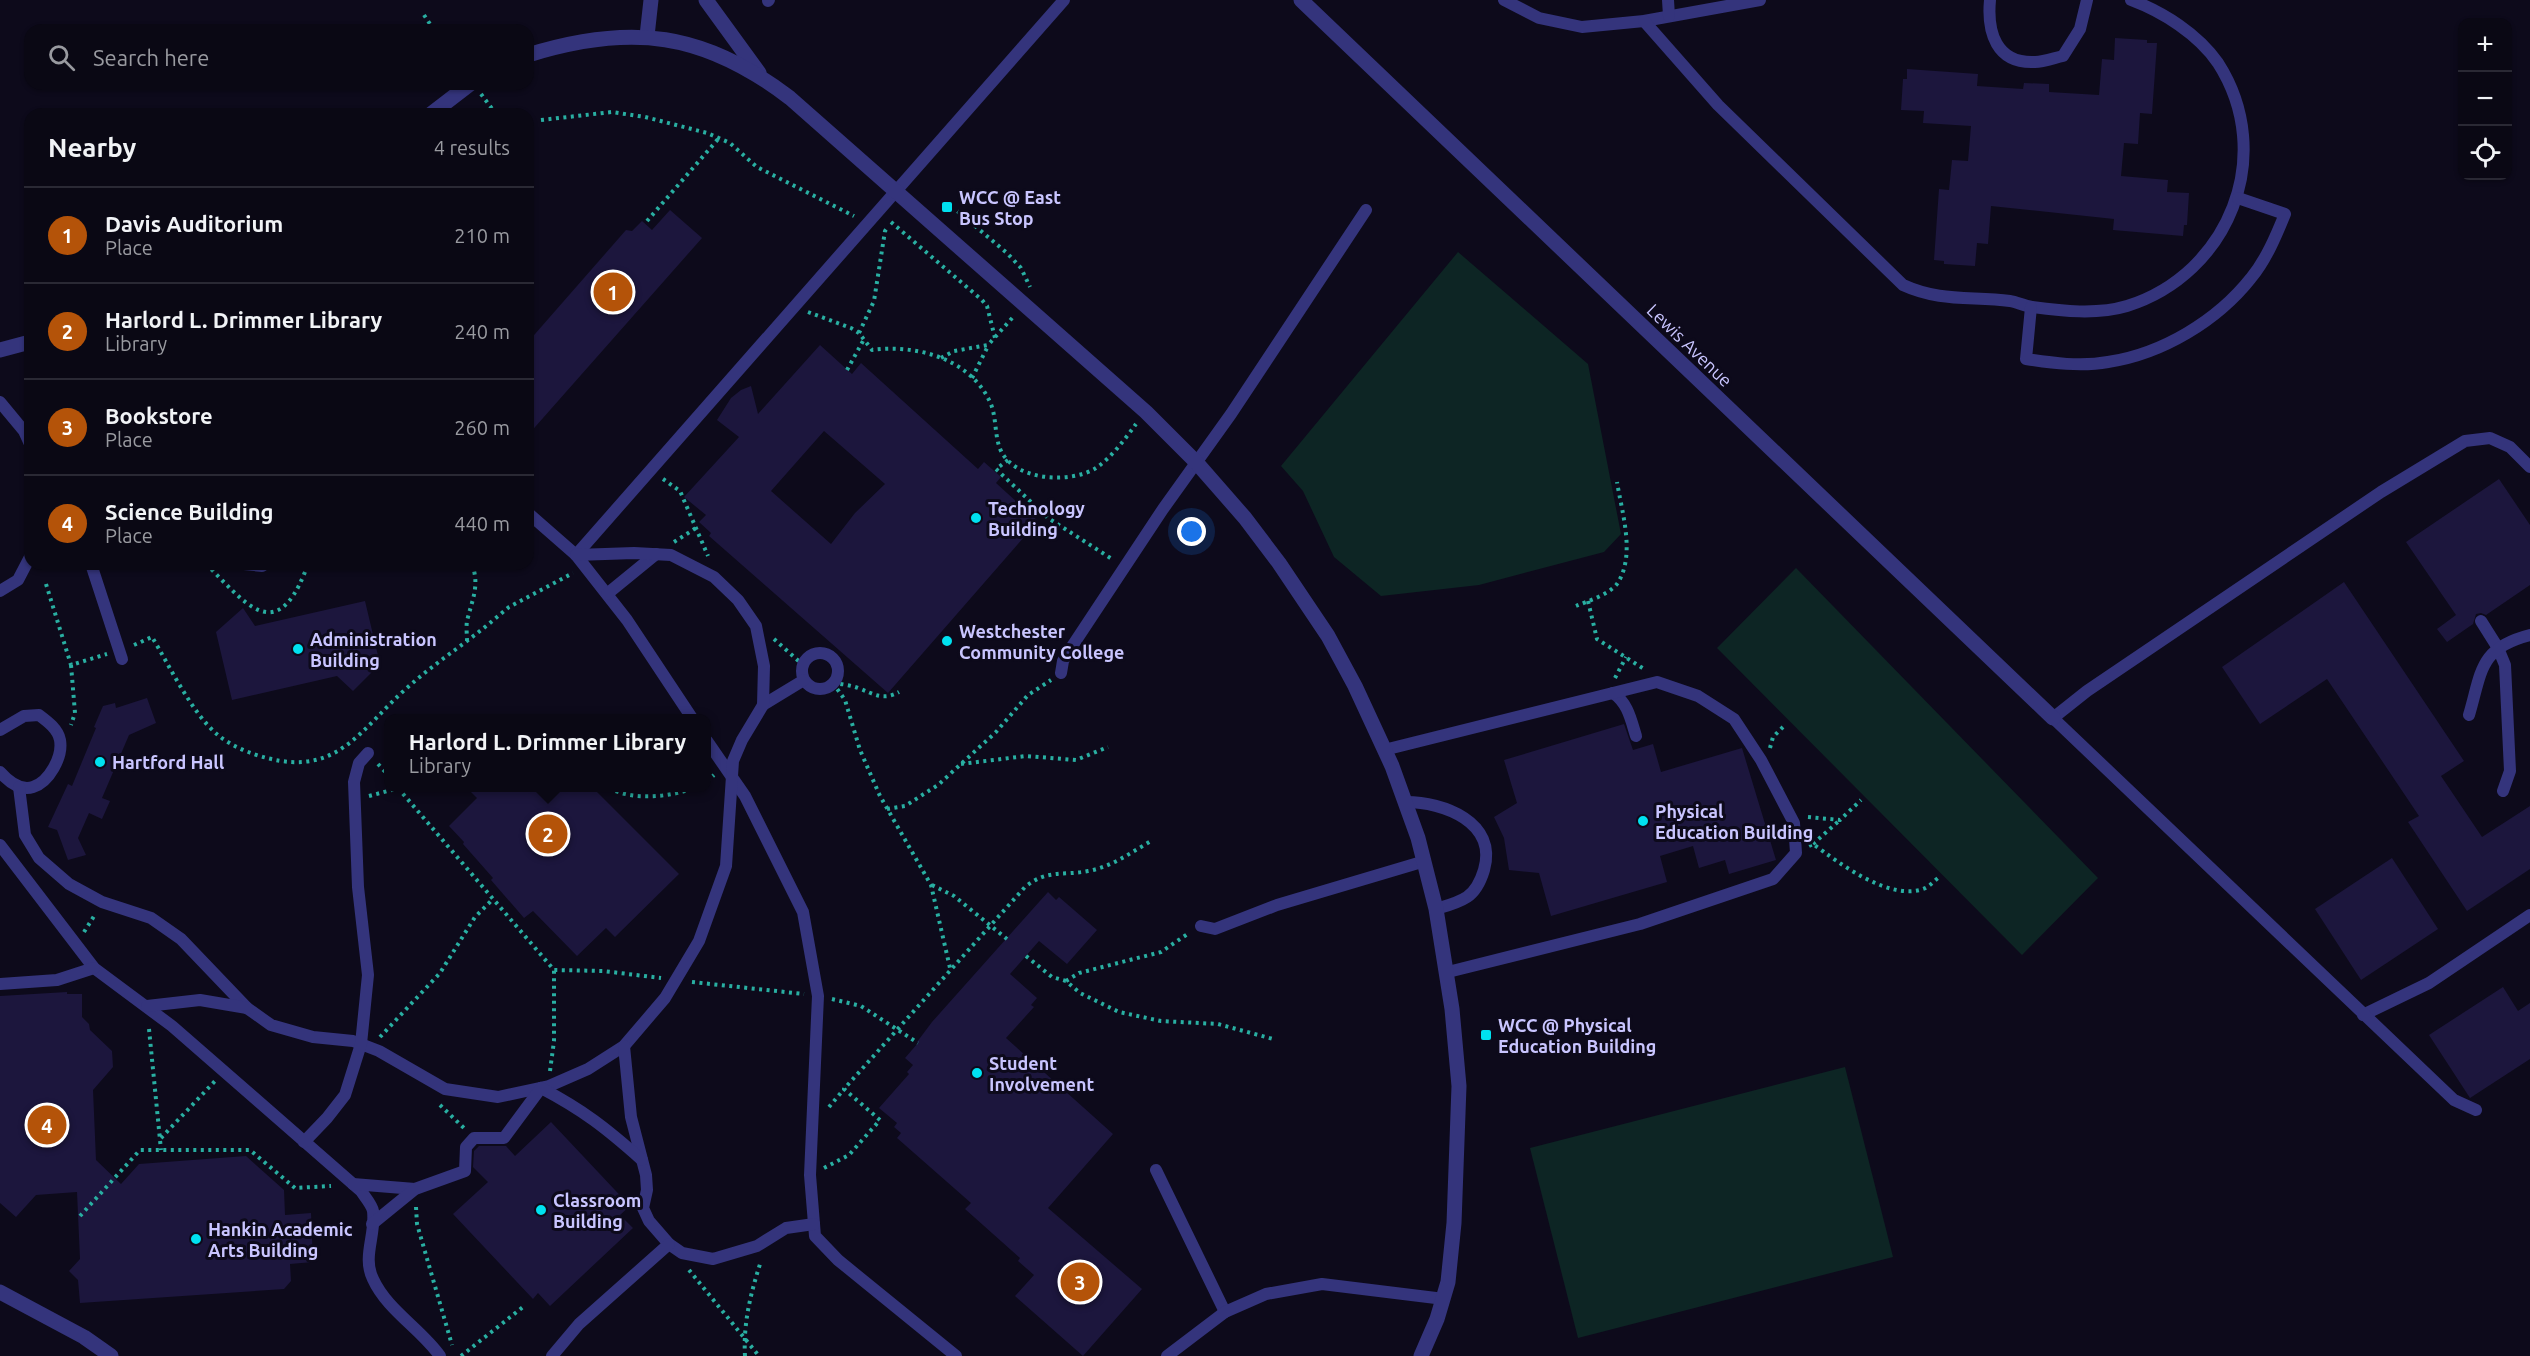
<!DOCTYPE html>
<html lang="en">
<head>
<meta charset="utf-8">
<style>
  :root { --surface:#0a0814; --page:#181622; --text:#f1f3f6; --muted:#999aa0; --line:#2a2934; --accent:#b45309 }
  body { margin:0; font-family:Ubuntu,sans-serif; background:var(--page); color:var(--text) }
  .controls { position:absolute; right:18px; top:18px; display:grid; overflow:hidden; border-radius:12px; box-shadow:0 2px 4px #0004 }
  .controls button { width:54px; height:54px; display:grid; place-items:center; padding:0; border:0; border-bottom:2px solid var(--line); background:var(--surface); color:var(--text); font:30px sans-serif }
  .you { position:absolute; left:1192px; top:532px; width:21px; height:21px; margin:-15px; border:4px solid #fff; border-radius:50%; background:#1a73e8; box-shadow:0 0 0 9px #1a73e833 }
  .badge { display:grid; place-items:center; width:39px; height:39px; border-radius:50%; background:var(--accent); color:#fff; font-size:20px; font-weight:700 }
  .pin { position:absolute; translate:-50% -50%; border:3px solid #fff; box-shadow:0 2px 6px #0006 }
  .popup { position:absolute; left:384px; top:714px; width:327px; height:78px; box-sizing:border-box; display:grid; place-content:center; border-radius:12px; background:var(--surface); filter:drop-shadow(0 2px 4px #0005); font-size:20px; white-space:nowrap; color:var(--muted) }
  .popup b { font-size:22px; color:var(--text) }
  .popup::after { content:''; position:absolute; left:50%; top:100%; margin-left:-12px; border:12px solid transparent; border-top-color:var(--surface) }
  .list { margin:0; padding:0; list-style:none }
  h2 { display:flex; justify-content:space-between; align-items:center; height:78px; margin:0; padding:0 24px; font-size:26px }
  h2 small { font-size:20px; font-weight:400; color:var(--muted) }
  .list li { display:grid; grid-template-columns:39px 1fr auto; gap:18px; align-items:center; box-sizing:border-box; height:96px; padding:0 24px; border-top:2px solid var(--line) }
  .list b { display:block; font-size:22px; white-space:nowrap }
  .list p { margin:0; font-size:20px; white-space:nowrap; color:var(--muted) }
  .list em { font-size:20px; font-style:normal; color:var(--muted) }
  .icon { flex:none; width:33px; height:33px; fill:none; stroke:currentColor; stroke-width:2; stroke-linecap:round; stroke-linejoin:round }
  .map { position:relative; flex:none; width:2530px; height:1356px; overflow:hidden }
  .search { position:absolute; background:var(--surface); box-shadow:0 2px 4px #0004; left:24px; top:24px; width:510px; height:66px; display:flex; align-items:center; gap:15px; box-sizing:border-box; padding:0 21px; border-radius:18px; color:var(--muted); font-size:22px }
  .panel { position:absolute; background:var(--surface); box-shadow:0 2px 4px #0004; left:24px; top:108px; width:510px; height:462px; border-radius:18px }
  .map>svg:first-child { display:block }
</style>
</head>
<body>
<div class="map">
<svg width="2530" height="1356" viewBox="0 0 2530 1356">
  <rect width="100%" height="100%" fill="#0d0a1b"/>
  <g fill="#0d2524">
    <path d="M 1458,252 L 1588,364 L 1621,534 L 1604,552 L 1479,585 L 1381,596 L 1334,557 L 1303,491 L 1281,466 Z"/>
    <path d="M 1796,568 L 2098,878 L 2022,955 L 1717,648 Z"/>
    <path d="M 1845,1067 L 1893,1257 L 1578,1338 L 1530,1148 Z"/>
  </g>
  <g fill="#1c163d" fill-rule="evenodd">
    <path d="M 2115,38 L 2147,40 L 2147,43 L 2157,43 L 2152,114 L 2140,113 L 2138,144 L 2124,143 L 2121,176 L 2168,180 L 2167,192 L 2189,193 L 2187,225 L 2184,225 L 2183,236 L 2113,230 L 2114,219 L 1991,206 L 1988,244 L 1977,243 L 1975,266 L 1944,264 L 1944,261 L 1934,260 L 1939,189 L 1949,190 L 1952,160 L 1968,161 L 1971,126 L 1923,123 L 1924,111 L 1901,110 L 1903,79 L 1907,79 L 1907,69 L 1978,74 L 1977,86 L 2023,89 L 2024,83 L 2049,84 L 2049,92 L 2099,95 L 2102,59 L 2114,60 Z"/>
    <path d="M 670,210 L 702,238 L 528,435 L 528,342 L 626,230 L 632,231 L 642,221 L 652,230 Z"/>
    <path d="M 820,345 L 852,374 L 861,363 L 978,469 L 984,462 L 1001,477 L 996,483 L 1038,521 L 888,693 L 709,536 L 711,533 L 699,522 L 706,515 L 684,497 L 739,437 L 717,420 L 731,398 L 741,390 L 751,386 L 758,414 ZM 824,431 L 885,484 L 855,513 L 831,544 L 771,491 Z"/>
    <path d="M 2499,479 L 2530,525 L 2530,585 L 2486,615 L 2481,613 L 2476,614 L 2473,624 L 2447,642 L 2437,629 L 2456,615 L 2406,542 Z"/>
    <path d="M 2344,582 L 2464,761 L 2441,776 L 2482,837 L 2530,806 L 2530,869 L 2467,911 L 2408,822 L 2419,816 L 2327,679 L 2260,724 L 2222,667 Z"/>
    <path d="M 365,601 L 380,664 L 353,691 L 337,676 L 232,700 L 216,632 L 243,608 L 255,626 Z"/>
    <path d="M 147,698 L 156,723 L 129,735 L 102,798 L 110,801 L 102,819 L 89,813 L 78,838 L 86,855 L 68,860 L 57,830 L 48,827 L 68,784 L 72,786 L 96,728 L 94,727 L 103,706 L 115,703 L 116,708 Z"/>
    <path d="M 1624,724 L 1633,750 L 1653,744 L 1661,772 L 1742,748 L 1776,860 L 1729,874 L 1725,860 L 1699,868 L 1693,846 L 1660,856 L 1667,882 L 1551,916 L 1539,873 L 1509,870 L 1504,838 L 1494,817 L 1517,803 L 1504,760 Z"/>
    <path d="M 467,788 L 593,788 L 679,874 L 615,937 L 606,928 L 577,956 L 533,911 L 524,918 L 491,880 L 493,878 L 463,844 L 464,842 L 449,826 L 477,798 Z"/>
    <path d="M 2392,858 L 2438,929 L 2361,980 L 2315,909 Z"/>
    <path d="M 1048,892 L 1056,900 L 1059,897 L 1097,930 L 1067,964 L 1039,941 L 1010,974 L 1037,998 L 1031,1005 L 1034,1007 L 1006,1038 L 1113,1134 L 1048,1208 L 1142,1289 L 1083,1356 L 1015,1296 L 1034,1275 L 1018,1261 L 1020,1258 L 965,1209 L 971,1203 L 897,1138 L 901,1133 L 894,1127 L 897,1123 L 879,1108 L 909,1074 L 907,1072 L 913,1065 L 905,1058 L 918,1043 L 917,1042 L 932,1022 Z"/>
    <path d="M 2503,987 L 2518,1011 L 2530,1003 L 2530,1059 L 2470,1098 L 2429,1035 Z"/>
    <path d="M 67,992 L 67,994 L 82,994 L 82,1017 L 89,1024 L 90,1030 L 112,1051 L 113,1067 L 93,1090 L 96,1160 L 121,1184 L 139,1164 L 246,1156 L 284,1190 L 285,1215 L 311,1213 L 313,1262 L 290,1264 L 291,1281 L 284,1289 L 80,1303 L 78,1280 L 69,1271 L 80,1259 L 77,1192 L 36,1195 L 16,1217 L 0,1203 L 0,996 Z"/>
    <path d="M 551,1122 L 630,1206 L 620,1215 L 633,1228 L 550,1306 L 538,1293 L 533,1299 L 453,1214 L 488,1182 L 473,1167 L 474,1151 L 479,1146 L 506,1146 L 515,1156 Z"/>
  </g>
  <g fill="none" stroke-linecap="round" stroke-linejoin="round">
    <g stroke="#29afa2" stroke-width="4" stroke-dasharray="3 4.5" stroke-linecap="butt">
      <path d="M 424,15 L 434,30"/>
      <path d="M 481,94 L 496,114"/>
      <path d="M 541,120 L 612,112 L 645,117 L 707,133 L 730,143 L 757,167 L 854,216"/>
      <path d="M 943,209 L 956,210 L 1007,253 L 1021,268 L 1030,287"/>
      <path d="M 647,221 L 719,138"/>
      <path d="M 891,222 L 982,300 L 987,306 L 995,338"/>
      <path d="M 808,312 L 851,328 L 859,333 L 872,350 C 915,344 970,358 990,402 C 997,417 994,436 1001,451 C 1016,481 1070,484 1096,468 C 1112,457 1125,439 1136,424"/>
      <path d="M 859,333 L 874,301 L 885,231 L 888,227"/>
      <path d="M 941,358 L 954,351 L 988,345 L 1014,316"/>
      <path d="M 847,370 L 863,341"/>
      <path d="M 972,378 L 988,346"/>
      <path d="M 1008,460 L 996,469 L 1048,518 L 1112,559"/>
      <path d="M 663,479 L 680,491 L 708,556"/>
      <path d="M 674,542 L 696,528"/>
      <path d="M 206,564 C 244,601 275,647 305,572"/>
      <path d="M 46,584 L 71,665 L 107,654"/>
      <path d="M 1588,601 L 1597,639 L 1644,669"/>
      <path d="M 1576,606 C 1588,601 1608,595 1617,584 C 1636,556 1622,513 1617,482"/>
      <path d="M 774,639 L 803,665"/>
      <path d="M 467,641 C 467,635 466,627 467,621 C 472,600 480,586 472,564"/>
      <path d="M 134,645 L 152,637 C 169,665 193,715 218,735 C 231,746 251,754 267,758 C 339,777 362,727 408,687 C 436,662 468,642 497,617 L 509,607 L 573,573"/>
      <path d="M 71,665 L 75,713 L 71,725"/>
      <path d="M 1615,678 L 1626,657"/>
      <path d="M 833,683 L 845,700 L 860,750 L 880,796 L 931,885 L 950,968"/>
      <path d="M 833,683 C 841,684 850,685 858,688 C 874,694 883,701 899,692"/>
      <path d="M 1770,748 L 1773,737 L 1785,725"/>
      <path d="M 378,764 L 389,776"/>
      <path d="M 961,764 L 1026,756 L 1076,760 L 1108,747"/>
      <path d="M 707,781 L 714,775"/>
      <path d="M 398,788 L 554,970 L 603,971 L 661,978"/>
      <path d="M 609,788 C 632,801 671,797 694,788"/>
      <path d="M 369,796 L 399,788"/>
      <path d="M 887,809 L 905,806 L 938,785 L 996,732 L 1028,695 L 1051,680"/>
      <path d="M 1808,817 L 1840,820 L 1861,800"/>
      <path d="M 1813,844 L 1840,820"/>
      <path d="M 1809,846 L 1813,844 C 1839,863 1889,901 1923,889 C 1929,887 1933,882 1938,878"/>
      <path d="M 932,885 L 954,896 L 1007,939"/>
      <path d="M 84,932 L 96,913"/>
      <path d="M 1026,956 L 1052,977 L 1066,981 L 1080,993 L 1119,1012 L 1161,1021 L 1218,1024 L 1273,1039"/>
      <path d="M 1066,981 L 1079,973 L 1161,952 L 1189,933"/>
      <path d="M 692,982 L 804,994"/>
      <path d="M 832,999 L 861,1006 L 918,1043"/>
      <path d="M 149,1029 L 161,1150"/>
      <path d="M 380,1037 L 440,973 L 475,917 L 493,899"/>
      <path d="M 550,1071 L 554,1041 L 554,970"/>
      <path d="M 440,1105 L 465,1129"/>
      <path d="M 829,1107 L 844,1089"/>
      <path d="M 161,1138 L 215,1081"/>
      <path d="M 824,1168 L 849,1155 L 880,1120 L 844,1089 L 1025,887 C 1047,869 1063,876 1088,871 C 1112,867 1133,851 1153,840"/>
      <path d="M 416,1207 L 417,1224 L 452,1345"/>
      <path d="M 80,1216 L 140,1150 L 250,1150 L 295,1188 L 331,1186"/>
      <path d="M 689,1270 L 759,1356"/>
      <path d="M 461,1356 L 523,1307"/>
      <path d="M 745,1356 C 743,1323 751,1292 761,1261"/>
    </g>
    <g stroke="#34347c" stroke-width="12">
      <path d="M 1504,0 L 1539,18 L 1582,27 L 1644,21 L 1760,0"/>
      <path d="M 1668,0 L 1669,16"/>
      <path d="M 1990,0 C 1987,32 1996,64 2035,62 C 2044,62 2054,58 2063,56 L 2080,29 L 2087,0"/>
      <path d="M 768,1 L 769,0"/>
      <path d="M 1644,21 L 1718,105 L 1903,285 C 1940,302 1971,296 2010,301 C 2017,302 2024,306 2032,307 C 2062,311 2097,315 2127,306 C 2229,274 2277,155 2218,63 C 2198,34 2163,12 2131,0"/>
      <path d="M 2031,307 L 2026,359 C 2052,363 2081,367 2108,362 C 2162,354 2217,321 2251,278 C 2266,260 2276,236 2285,214 L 2238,198"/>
      <path d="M 0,402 L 24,431 L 30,444"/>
      <path d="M 528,513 L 576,555 L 627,620 L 692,718"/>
      <path d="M 576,555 L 1064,0"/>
      <path d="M 91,564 L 122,659"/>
      <path d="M 244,564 L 262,566 L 265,564"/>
      <path d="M 0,591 L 18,580 L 30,557"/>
      <path d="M 607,594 L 656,554"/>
      <path d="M 2481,621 L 2498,648 L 2505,665 L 2510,771 L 2503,791"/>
      <circle cx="820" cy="671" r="18"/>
      <path d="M 1061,673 L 1063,661 L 1069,651 L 1163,509 L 1231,414 L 1366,210"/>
      <path d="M 1613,693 C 1628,703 1631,720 1636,736"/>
      <path d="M 763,705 L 804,680"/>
      <path d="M 2469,715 C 2482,671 2479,648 2530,635"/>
      <path d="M 0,730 L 24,716 L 39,715 C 47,721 58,729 60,740 C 63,757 49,782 33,787 C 20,791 8,781 0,772"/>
      <path d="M 707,741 L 745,796 L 803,912 L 818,996 L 810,1175 L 815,1236 L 838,1260 L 956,1356"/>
      <path d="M 1384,750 L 1657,682 L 1698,696 L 1734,719 L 1761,760 L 1794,823 L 1796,853 L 1773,879 L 1640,924 L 1448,972"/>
      <path d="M 19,787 L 25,835 L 39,858 L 69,884 L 102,902 L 151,918 L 181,939 L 247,1008 L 271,1025 L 313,1037 L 353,1041 L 379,1051 L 445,1089 L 498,1097 L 549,1086 L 588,1069 L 624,1046 L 665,998 L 699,941 L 726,866 L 733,761 L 742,740 L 763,705 L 764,666 L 756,626 L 738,600 L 714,577 L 671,555 L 634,553 L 576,555"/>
      <path d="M 1406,802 C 1443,802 1498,822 1484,870 C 1481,880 1476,891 1467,897 C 1458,903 1446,906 1436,909"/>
      <path d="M 0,845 L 94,968 L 172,1026 L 361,1191 C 365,1197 372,1205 373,1211 C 376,1235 362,1257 373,1279 C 387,1310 421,1329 440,1356"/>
      <path d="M 1201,926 L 1215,929 L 1277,905 L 1425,861"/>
      <path d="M 0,984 L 57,980 L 94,968"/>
      <path d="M 147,1006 L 200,1000 L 247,1008"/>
      <path d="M 2363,1015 L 2429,983 L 2530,915"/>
      <path d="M 624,1046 L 631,1117 L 646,1175 L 647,1190 L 643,1208 L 649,1221 L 669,1244 L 682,1253 L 713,1259 L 757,1246 L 786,1228 L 814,1224"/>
      <path d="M 2476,1110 L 2454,1100 L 2053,718 L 2087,691 L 2381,492 L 2465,441 L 2490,438 L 2510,447 L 2530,467"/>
      <path d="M 304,1142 L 327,1118 L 345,1095 L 361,1044 L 368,975 L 358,887 L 354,782 L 359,763 L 368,753"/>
      <path d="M 1156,1170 L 1225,1312"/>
      <path d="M 353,1184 L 415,1189"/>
      <path d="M 372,1224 L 415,1189 L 465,1171 L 466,1147 L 474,1138 L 504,1138 L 541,1088 C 583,1110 606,1128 642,1160"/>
      <path d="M 552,1356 L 579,1324 L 669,1244"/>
      <path d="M 1167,1356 L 1225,1312 L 1266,1294 L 1322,1284 L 1444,1299"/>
    </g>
    <g stroke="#34347c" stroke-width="15">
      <path d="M 706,0 L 759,73"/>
      <path d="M 1301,0 L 2053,718"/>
      <path d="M 647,36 L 651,0"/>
      <path d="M 528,55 C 631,23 704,32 790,98 L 1146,412 L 1196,462 L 1245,518 L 1279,563 L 1328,636 L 1355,686 L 1392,766 L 1418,838 L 1436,909 L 1452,1009 L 1459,1086 L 1454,1223 L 1448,1282 L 1437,1319 L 1421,1356"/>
      <path d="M 431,114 L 470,84"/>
      <path d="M 0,350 L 30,342"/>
      <path d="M 0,1292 L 84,1337 L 111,1356"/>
    </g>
  </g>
  <g fill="#00e1f0" stroke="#0d0a1b" stroke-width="2">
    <rect x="941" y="201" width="12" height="12" rx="3"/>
    <circle cx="976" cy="518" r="6"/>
    <circle cx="947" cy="641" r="6"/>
    <circle cx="298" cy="649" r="6"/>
    <circle cx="100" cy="762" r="6"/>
    <circle cx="1643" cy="821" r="6"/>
    <rect x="1480" y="1029" width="12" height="12" rx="3"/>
    <circle cx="977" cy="1073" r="6"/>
    <circle cx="541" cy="1210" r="6"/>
    <circle cx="196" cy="1239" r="6"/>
  </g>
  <g text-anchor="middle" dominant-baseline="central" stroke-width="6" stroke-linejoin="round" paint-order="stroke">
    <g font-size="18" font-weight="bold" fill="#c9c5ff" stroke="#0d0a1b" text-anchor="start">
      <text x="959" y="197">WCC @ East<tspan x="959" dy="21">Bus Stop</tspan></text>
      <text x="988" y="508">Technology<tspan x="988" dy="21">Building</tspan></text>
      <text x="959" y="631">Westchester<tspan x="959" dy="21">Community College</tspan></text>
      <text x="310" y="639">Administration<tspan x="310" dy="21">Building</tspan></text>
      <text x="112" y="762">Hartford Hall</text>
      <text x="1655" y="811">Physical<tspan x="1655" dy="21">Education Building</tspan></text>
      <text x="1498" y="1025">WCC @ Physical<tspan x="1498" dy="21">Education Building</tspan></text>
      <text x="989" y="1063">Student<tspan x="989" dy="21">Involvement</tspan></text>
      <text x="553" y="1200">Classroom<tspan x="553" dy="21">Building</tspan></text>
      <text x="208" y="1229">Hankin Academic<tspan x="208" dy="21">Arts Building</tspan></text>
    </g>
    <g font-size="18" fill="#c9c5ff" stroke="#0d0a1b">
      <text transform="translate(1690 345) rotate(44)">Lewis Avenue</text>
    </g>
  </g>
</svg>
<div class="controls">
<button>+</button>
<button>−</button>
<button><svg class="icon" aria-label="locate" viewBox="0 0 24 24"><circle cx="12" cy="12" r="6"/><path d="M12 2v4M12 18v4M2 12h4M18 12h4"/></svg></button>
</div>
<div class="you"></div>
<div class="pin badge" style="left:613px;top:292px">1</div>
<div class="pin badge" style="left:548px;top:834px">2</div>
<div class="popup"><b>Harlord L. Drimmer Library</b>Library</div>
<div class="pin badge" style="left:1080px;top:1282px">3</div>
<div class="pin badge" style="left:47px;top:1125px">4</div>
<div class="search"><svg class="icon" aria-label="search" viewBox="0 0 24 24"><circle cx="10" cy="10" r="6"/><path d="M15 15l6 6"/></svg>Search here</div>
<section class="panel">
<h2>Nearby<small>4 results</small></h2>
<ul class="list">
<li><span class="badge">1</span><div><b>Davis Auditorium</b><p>Place</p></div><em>210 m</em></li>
<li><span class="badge">2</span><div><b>Harlord L. Drimmer Library</b><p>Library</p></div><em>240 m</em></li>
<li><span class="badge">3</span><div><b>Bookstore</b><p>Place</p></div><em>260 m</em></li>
<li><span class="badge">4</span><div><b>Science Building</b><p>Place</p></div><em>440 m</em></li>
</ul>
</section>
</div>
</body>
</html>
